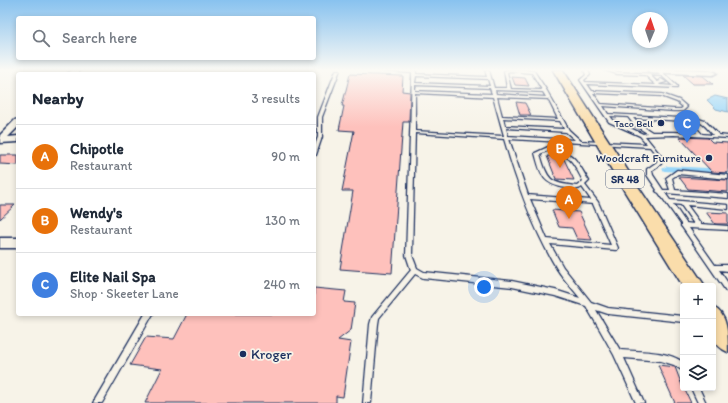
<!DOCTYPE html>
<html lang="en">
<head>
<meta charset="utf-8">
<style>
  :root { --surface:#fff; --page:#f6f6f7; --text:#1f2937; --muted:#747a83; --line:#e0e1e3; --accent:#1b2f5e }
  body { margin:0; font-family:Itim,sans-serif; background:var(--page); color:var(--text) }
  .controls { position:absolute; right:12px; bottom:12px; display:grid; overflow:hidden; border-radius:4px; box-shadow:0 2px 6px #0003 }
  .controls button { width:36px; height:36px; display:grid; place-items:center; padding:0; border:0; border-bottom:1px solid var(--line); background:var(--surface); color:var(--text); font:20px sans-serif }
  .compass { position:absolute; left:632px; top:12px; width:36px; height:36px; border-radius:50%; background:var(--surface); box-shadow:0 2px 6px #0003; rotate:2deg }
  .you { position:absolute; left:484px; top:287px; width:14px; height:14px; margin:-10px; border:3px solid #fff; border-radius:50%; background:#1a73e8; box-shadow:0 0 0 6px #1a73e833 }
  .badge { display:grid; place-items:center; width:26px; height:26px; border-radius:50%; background:var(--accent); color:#fff; font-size:13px; font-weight:700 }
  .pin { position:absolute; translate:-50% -33px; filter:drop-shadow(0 1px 2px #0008) }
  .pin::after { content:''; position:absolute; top:21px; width:14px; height:12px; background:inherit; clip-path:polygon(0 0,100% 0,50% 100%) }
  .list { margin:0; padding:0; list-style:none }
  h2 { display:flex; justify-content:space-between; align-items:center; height:52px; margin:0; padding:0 16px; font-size:17px }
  h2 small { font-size:13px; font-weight:400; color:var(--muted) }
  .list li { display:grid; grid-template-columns:26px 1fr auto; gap:12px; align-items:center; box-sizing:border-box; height:64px; padding:0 16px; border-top:1px solid var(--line) }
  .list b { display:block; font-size:15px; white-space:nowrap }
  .list p { margin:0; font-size:13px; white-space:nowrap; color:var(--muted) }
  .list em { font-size:13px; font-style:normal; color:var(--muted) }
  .icon { flex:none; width:22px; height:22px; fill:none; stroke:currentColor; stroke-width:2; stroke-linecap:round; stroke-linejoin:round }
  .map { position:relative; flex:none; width:728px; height:403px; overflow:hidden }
  .search { position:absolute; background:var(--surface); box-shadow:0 2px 6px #0003; left:16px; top:16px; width:300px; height:44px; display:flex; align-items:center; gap:10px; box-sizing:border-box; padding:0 14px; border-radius:4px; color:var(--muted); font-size:15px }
  .panel { position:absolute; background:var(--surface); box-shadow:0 2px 6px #0003; left:16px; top:72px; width:300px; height:244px; border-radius:4px }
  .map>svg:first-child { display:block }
</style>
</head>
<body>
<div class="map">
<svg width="728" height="403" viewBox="0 0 728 403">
  <rect width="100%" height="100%" fill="#f7f3e8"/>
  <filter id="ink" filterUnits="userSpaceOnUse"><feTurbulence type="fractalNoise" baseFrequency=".025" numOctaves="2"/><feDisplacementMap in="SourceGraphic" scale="8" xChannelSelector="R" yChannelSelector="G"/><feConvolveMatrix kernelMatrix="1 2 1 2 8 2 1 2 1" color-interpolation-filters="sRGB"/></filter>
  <g filter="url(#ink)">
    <path fill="#98d6f9" stroke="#6693bb" d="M 715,96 L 728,99 L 728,112 L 716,109 L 707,100 Z"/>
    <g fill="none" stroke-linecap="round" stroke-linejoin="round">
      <path fill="#98d6f9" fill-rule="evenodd" d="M 667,166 L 728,169 L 728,175 L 664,171 L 662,169 Z"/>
    </g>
    <g fill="#fec1bc" stroke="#1b2f5e">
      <path d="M 350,74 L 403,76 L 402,91 L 410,92 L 409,122 L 403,122 L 392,273 L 340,269 L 353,191 L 342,191 L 354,131 L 339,130 L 344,106 L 342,106 Z"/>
      <path d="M 683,75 L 703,76 L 713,84 L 693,84 Z"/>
      <path d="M 512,77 L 525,78 L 529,86 L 515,85 Z"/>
      <path d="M 516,102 L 525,103 L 531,115 L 520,115 Z"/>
      <path d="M 679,137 L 708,138 L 712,142 L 728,143 L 728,173 L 712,172 Z"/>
      <path d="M 0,155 L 18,155 L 18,165 L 0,164 Z"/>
      <path d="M 547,156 L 563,157 L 574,180 L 556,179 Z"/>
      <path d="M 679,177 L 728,180 L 728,192 L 688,189 Z"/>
      <path d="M 0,205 L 15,205 L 0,219 Z"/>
      <path d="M 552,210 L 579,212 L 592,240 L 577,239 L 572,228 L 559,227 Z"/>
      <path d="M 706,212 L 728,213 L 728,224 L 715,224 Z"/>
      <path d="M 314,288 L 346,291 L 344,302 L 355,303 L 351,330 L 338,340 L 351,342 L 343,397 L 336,396 L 336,403 L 145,403 L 162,369 L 130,365 L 146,337 L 174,339 L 187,314 L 314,314 Z"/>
      <path d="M 658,365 L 675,367 L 683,388 L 684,388 L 691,403 L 675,403 Z"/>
    </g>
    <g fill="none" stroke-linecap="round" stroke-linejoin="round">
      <defs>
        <g id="service">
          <path d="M 336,70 L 340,70 L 322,117 L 322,137 L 316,155 L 314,156 L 314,148 L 318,137 L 318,117 Z"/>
          <path d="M 381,70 L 412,71 L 412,70 L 416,70 L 416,74 L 487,77 L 485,70 L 489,70 L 494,88 L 507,88 L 504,71 C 513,68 525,70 534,71 L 547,91 L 569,130 L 581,141 L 647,144 L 640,136 L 609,122 L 580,80 L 586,75 L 584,70 L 588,70 L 590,75 L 584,80 L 585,82 L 656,85 L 645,75 L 617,74 L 604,70 L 610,70 L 617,72 L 660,74 L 656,70 L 660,70 L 677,86 L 677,88 L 587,84 L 592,91 L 662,94 L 679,100 L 687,107 L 683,111 L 673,111 L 603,106 L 608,114 L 699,119 L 705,121 L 719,135 L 728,136 L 728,138 L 674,135 L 645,136 L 662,157 L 661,164 L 652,170 L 653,175 L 663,190 L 670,190 L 666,178 L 677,170 L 728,175 L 728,179 L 678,174 L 672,178 L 675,190 L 728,194 L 728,198 L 665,193 L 670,200 L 728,205 L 728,209 L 687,205 L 701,224 L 728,226 L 728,230 L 689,228 L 715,265 L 728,265 L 728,271 L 719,270 L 728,283 L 728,292 L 726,291 L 682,227 L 681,226 L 681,224 L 659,193 L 657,192 L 656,191 L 657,190 L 647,175 L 647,169 L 657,162 L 658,157 L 650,147 L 509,139 L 528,195 L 591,200 L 582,187 C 577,191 572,189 566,188 C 542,184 541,175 535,153 L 548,147 C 575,153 575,158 589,181 L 585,185 L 598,202 L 618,248 L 617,250 L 615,250 L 550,244 L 563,267 L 591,302 L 608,308 L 683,316 L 683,322 L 608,314 L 596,310 L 620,350 C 641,352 665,350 683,362 L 683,371 L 674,365 L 661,361 L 624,358 L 644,403 L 636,403 L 614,355 L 600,330 L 586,306 L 555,296 L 512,287 L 423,278 L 415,274 L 379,318 L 378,324 L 371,403 L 363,403 L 370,324 L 372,317 L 411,270 L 406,255 L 412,73 L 383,71 ZM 510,71 L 532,73 L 542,90 L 511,89 L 507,72 ZM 650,75 L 662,76 L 673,86 L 660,85 L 659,84 L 666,82 L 661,79 L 659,80 L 661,81 L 657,82 ZM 416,76 L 488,79 L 490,86 L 415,83 ZM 415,85 L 490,88 L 492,94 L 415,91 ZM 495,90 L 543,92 L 546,97 L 496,94 ZM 415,93 L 493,97 L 504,136 L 415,131 ZM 593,93 L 661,96 L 677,102 L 683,107 L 681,109 L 673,109 L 601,104 ZM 497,97 L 548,99 L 558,119 L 502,116 ZM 610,116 L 628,117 L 634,125 L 647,133 L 643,134 L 613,120 ZM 503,118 L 560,121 L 564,129 L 505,126 ZM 633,118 L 685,121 L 697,133 L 674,132 L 652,132 L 638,123 ZM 690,121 C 703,121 705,126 713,135 L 702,134 ZM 506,128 L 566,132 L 575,140 L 508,136 ZM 415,133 L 504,139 C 517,184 533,229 557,269 C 564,280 573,289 580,298 L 555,290 L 512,281 L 424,272 L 417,268 L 412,255 ZM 549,150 C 571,155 573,162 583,181 L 577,186 C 549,183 548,180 540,154 ZM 530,199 L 593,204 L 611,245 L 547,239 ZM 673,204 L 681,205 L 694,224 L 686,223 Z"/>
          <path d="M 145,314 L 153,314 L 102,403 L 93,403 Z"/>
          <path d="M 691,388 L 699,388 L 706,403 L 698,403 Z"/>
        </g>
        <g id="minor">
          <path d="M 72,70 L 80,70 L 76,74 L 67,74 Z"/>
          <path d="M 647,70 C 659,70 709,67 717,73 L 713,75 L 650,72 Z"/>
          <path d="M 18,119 L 18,127 L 8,137 L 18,136 L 18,142 L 0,143 L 0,135 L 15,120 Z"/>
          <rect x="0" y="238" width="18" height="10"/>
        </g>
        <g id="primary">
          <path d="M 553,70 L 563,70 L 639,188 L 705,286 L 683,286 L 625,192 Z"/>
          <path d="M 713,307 C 728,314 728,334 728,352 C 708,344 713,325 713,307 Z"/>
        </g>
      </defs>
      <use href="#service" stroke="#1b2f5e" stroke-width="2.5"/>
      <use href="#minor" stroke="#1b2f5e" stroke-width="3"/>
      <use href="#primary" stroke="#1b2f5e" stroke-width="3"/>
      <use href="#service" fill="#f7f3e8" fill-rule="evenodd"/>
      <use href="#minor" fill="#f7f3e8" fill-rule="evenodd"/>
      <use href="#primary" fill="#faddab" fill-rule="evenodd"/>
    </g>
  </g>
  <linearGradient id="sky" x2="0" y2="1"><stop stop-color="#88c2ef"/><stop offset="0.55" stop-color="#fbfaf5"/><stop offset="1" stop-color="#fbfaf5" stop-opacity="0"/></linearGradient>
  <rect width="728" height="127" fill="url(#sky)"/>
  <g fill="#1b2f5e" stroke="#f7f3e8" stroke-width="1.5">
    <circle cx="661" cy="123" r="4"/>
    <circle cx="709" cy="158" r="4"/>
    <circle cx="243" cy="354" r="4"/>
  </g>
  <g text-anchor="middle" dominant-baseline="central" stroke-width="3.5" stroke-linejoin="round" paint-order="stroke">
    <g font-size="10" fill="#1b2f5e" stroke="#f7f3e8" text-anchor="end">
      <text x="653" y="123">Taco Bell</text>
    </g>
    <rect fill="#f7f3e8" stroke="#5d6a87" stroke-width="1" x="606" y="170" width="38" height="18" rx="3"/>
    <g font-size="11" font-weight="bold" fill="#1b2f5e">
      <text x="625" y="179">SR 48</text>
    </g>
    <g font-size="12" fill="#1b2f5e" stroke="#f7f3e8" text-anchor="end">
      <text x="701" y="158">Woodcraft Furniture</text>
    </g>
    <g font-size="14" fill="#1b2f5e" stroke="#f7f3e8" text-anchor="start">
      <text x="251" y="354">Kroger</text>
    </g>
  </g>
</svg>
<div class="controls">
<button>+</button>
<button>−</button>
<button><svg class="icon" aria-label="layers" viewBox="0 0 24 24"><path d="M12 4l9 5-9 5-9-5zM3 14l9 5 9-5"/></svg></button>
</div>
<svg class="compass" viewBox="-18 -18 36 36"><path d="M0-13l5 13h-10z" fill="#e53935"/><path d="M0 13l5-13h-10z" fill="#747a83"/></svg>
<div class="you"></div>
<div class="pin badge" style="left:569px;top:219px;background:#e8710a">A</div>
<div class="pin badge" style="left:560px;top:168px;background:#e8710a">B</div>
<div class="pin badge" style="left:687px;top:143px;background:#3f7fe0">C</div>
<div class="search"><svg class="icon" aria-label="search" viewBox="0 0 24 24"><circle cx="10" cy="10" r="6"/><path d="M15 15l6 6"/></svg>Search here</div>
<section class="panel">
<h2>Nearby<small>3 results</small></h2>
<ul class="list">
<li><span class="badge" style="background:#e8710a">A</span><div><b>Chipotle</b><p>Restaurant</p></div><em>90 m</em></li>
<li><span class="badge" style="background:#e8710a">B</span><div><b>Wendy's</b><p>Restaurant</p></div><em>130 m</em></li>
<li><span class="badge" style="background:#3f7fe0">C</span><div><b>Elite Nail Spa</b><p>Shop · Skeeter Lane</p></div><em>240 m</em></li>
</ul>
</section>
</div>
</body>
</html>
